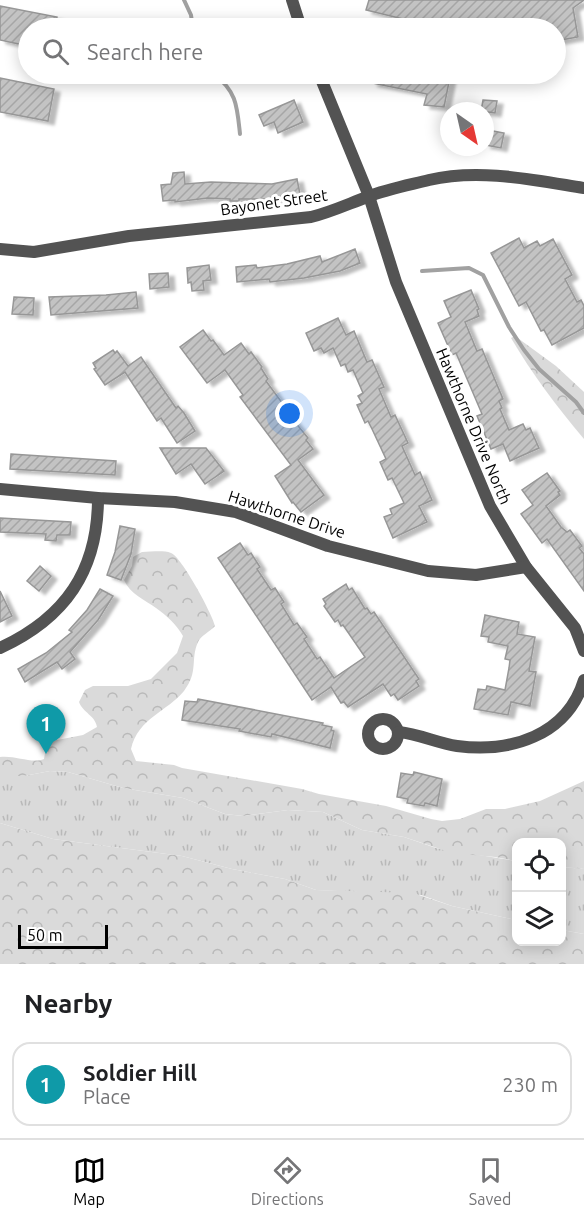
<!DOCTYPE html>
<html lang="en">
<head>
<meta charset="utf-8">
<style>
  :root { --surface:#fff; --page:#f6f6f6; --text:#202124; --muted:#757577; --line:#e0e0e0; --accent:#000 }
  body { margin:0; font-family:Ubuntu,sans-serif; background:var(--page); color:var(--text) }
  .controls { position:absolute; right:18px; bottom:18px; display:grid; overflow:hidden; border-radius:12px; box-shadow:0 3px 15px #0003 }
  .controls button { width:54px; height:54px; display:grid; place-items:center; padding:0; border:0; border-bottom:2px solid var(--line); background:var(--surface); color:var(--text); font:30px sans-serif }
  .compass { position:absolute; left:440px; top:102px; width:54px; height:54px; border-radius:50%; background:var(--surface); box-shadow:0 3px 15px #0003; rotate:146deg }
  .scale { position:absolute; left:18px; bottom:15px; width:90px; box-sizing:border-box; padding-left:6px; border:3px solid #000; border-top:0; font-size:16px; line-height:21px; white-space:nowrap; color:#000; -webkit-text-stroke:4px #fff; paint-order:stroke }
  .you { position:absolute; left:290px; top:414px; width:21px; height:21px; margin:-15px; border:4px solid #fff; border-radius:50%; background:#1a73e8; box-shadow:0 0 0 9px #1a73e833 }
  .badge { display:grid; place-items:center; width:39px; height:39px; border-radius:50%; background:var(--accent); color:#fff; font-size:20px; font-weight:700 }
  .pin { position:absolute; translate:-50% -50px; filter:drop-shadow(0 2px 3px #0008) }
  .pin::after { content:''; position:absolute; top:32px; width:21px; height:18px; background:inherit; clip-path:polygon(0 0,100% 0,50% 100%) }
  .list { margin:0; padding:0; list-style:none }
  h2 { display:flex; justify-content:space-between; align-items:center; height:78px; margin:0; padding:0 24px; font-size:26px }
  h2 small { font-size:20px; font-weight:400; color:var(--muted) }
  .list li { display:grid; grid-template-columns:39px 1fr auto; gap:18px; align-items:center; box-sizing:border-box; height:84px; margin:0 12px 12px; padding:0 12px; border:2px solid var(--line); border-radius:18px }
  .list b { display:block; font-size:22px; white-space:nowrap }
  .list p { margin:0; font-size:20px; white-space:nowrap; color:var(--muted) }
  .list em { font-size:20px; font-style:normal; color:var(--muted) }
  .icon { flex:none; width:33px; height:33px; fill:none; stroke:currentColor; stroke-width:2; stroke-linecap:round; stroke-linejoin:round }
  .map { position:relative; flex:none; width:584px; height:964px; overflow:hidden }
  .search { position:absolute; background:var(--surface); box-shadow:0 3px 15px #0003; left:18px; right:18px; top:18px; height:66px; display:flex; align-items:center; gap:15px; box-sizing:border-box; padding:0 21px; border-radius:33px; color:var(--muted); font-size:22px }
  .sheet { height:174px; background:var(--surface) }
  nav { display:flex; justify-content:space-around; align-items:center; box-sizing:border-box; height:84px; border-top:2px solid var(--line); background:var(--surface); font-size:16px; color:var(--muted) }
  nav a { display:grid; justify-items:center; gap:3px }
  nav .on { color:var(--accent) }
  .map>svg:first-child { display:block }
</style>
</head>
<body>
<div class="map">
<svg width="584" height="964" viewBox="0 0 584 964">
  <defs>
    <pattern id="grass-tufts" width="24" height="20" patternUnits="userSpaceOnUse" patternTransform="scale(1.5)"><rect width="24" height="20" fill="#dadada"/><path d="M3 7l-1-3M5 7V3M7 7l1-3M15 17l-1-3M17 17v-4M19 17l1-3" fill="none" stroke="#b9b9b9"/></pattern>
    <pattern id="forest-crowns" width="20" height="18" patternUnits="userSpaceOnUse" patternTransform="scale(1.5)"><rect width="20" height="18" fill="#dadada"/><path d="M2 6a3 3 0 1 1 6 0M12 15a3 3 0 1 1 6 0" fill="none" stroke="#b9b9b9"/></pattern>
    <pattern id="building-hatch" width="6" height="6" patternUnits="userSpaceOnUse" patternTransform="scale(1.5)"><rect width="6" height="6" fill="#c3c3c3"/><path d="M-1 1l2-2M0 6l6-6M5 7l2-2" fill="none" stroke="#a6a6a6"/></pattern>
    <filter id="shadow"><feDropShadow dx="6" dy="3.5" stdDeviation="1.5" flood-color="#0004"/></filter>
  </defs>
  <rect width="100%" height="100%" fill="#fff"/>
  <g fill="url(#grass-tufts)">
    <path d="M 50,771 L 68,772 L 123,788 L 183,798 L 225,814 L 243,816 L 288,810 L 323,812 L 362,830 L 404,837 L 436,848 L 516,861 L 516,920 L 452,906 L 421,895 L 316,890 L 285,879 L 232,869 L 182,856 L 53,839 L 0,823 L 0,776 L 24,776 Z"/>
    <path d="M 562,867 L 584,869 L 584,934 L 562,930 Z"/>
  </g>
  <g fill="url(#forest-crowns)">
    <path d="M 515,336 L 556,366 L 584,392 L 584,439 C 557,407 532,374 511,338 Z"/>
    <path d="M 142,552 C 151,552 163,550 171,553 C 181,556 213,615 215,626 C 210,632 201,635 198,642 C 190,660 199,671 184,691 C 168,711 138,718 131,749 L 136,761 L 174,765 L 182,768 L 302,789 L 319,794 L 386,806 L 431,819 L 442,821 L 460,819 L 486,809 L 505,809 L 540,801 L 584,781 L 584,869 L 562,867 L 562,842 L 516,842 L 516,861 L 495,857 L 452,853 L 404,837 L 362,830 L 323,812 L 288,810 L 243,816 L 225,814 L 183,798 L 123,788 L 68,772 L 50,771 L 24,776 L 0,776 L 0,757 C 15,755 32,764 44,759 L 46,747 L 52,741 L 83,735 L 97,727 C 95,715 83,713 79,702 L 85,690 L 93,686 L 128,686 L 151,679 L 177,653 L 183,636 C 176,624 167,616 156,608 C 145,600 130,594 124,580 L 132,566 L 133,557 Z"/>
    <path d="M 0,823 L 53,839 L 182,856 L 232,869 L 285,879 L 316,890 L 413,893 L 452,906 L 516,920 L 516,942 L 562,942 L 562,930 L 584,934 L 584,964 L 0,964 Z"/>
  </g>
  <g fill="none" stroke-linecap="round" stroke-linejoin="round">
    <g stroke="#a1a1a1" stroke-width="4">
      <path d="M 184,0 L 191,15 L 192,22"/>
      <path d="M 214,74 C 237,92 237,106 240,134"/>
      <path d="M 422,271 L 469,268 L 483,275 L 509,327 L 524,350 L 539,369 L 576,402 L 584,413"/>
    </g>
  </g>
  <g fill="url(#building-hatch)" stroke="#979797" stroke-width="1.5" filter="url(#shadow)">
    <path d="M 369,0 L 584,0 L 573,8 L 578,37 L 555,41 L 555,28 L 440,28 L 366,10 Z"/>
    <path d="M 0,6 L 57,17 L 55,28 L 28,28 L 28,46 L 0,40 Z"/>
    <path d="M 374,74 L 433,74 L 450,77 L 444,107 L 424,105 L 427,94 L 372,83 Z"/>
    <path d="M 0,78 L 54,89 L 48,121 L 0,112 Z"/>
    <path d="M 294,100 L 303,122 L 278,133 L 274,122 L 264,126 L 259,115 Z"/>
    <path d="M 483,100 L 497,101 L 495,113 L 481,111 Z"/>
    <path d="M 488,130 L 504,133 L 501,148 L 485,145 Z"/>
    <path d="M 184,172 L 185,184 L 211,182 L 272,184 L 297,179 L 300,194 L 275,199 L 239,199 L 239,201 L 230,201 L 230,199 L 208,198 L 175,202 L 175,200 L 163,201 L 161,185 L 171,184 L 173,173 Z"/>
    <path d="M 519,238 L 524,248 L 537,241 L 540,246 L 553,239 L 572,275 L 565,279 L 577,302 L 581,300 L 584,306 L 584,328 L 552,345 L 544,330 L 541,331 L 526,302 L 519,306 L 491,253 Z"/>
    <path d="M 355,249 L 360,263 L 340,271 L 304,278 L 270,282 L 269,279 L 237,282 L 236,267 L 256,265 L 257,268 L 287,264 L 320,256 L 322,262 Z"/>
    <path d="M 209,265 L 211,280 L 203,281 L 204,290 L 192,291 L 191,282 L 188,283 L 187,268 Z"/>
    <path d="M 168,273 L 169,287 L 150,289 L 149,274 Z"/>
    <path d="M 471,290 L 479,309 L 477,310 L 479,316 L 465,322 L 477,351 L 482,349 L 503,399 L 499,401 L 502,408 L 500,409 L 509,430 L 523,424 L 526,430 L 530,428 L 539,448 L 510,461 L 503,444 L 491,449 L 477,416 L 482,414 L 456,353 L 452,355 L 438,323 L 451,317 L 444,301 Z"/>
    <path d="M 136,292 L 138,308 L 51,315 L 49,297 L 106,295 Z"/>
    <path d="M 14,297 L 34,298 L 33,315 L 12,314 Z"/>
    <path d="M 338,318 L 346,335 L 354,331 L 367,362 L 372,360 L 384,387 L 379,389 L 391,417 L 395,415 L 408,443 L 402,446 L 415,475 L 420,472 L 432,500 L 419,506 L 427,522 L 393,538 L 384,517 L 392,514 L 390,509 L 404,503 L 392,478 L 388,480 L 380,462 L 386,459 L 372,429 L 368,421 L 365,423 L 357,405 L 362,403 L 358,396 L 363,393 L 353,370 L 348,372 L 345,364 L 341,366 L 333,348 L 324,353 L 321,348 L 314,351 L 306,333 Z"/>
    <path d="M 203,330 L 211,341 L 213,340 L 224,355 L 241,343 L 249,354 L 251,352 L 262,367 L 261,368 L 268,379 L 266,381 L 283,404 L 281,405 L 308,438 L 306,440 L 313,449 L 298,460 L 324,495 L 301,512 L 293,502 L 292,503 L 275,476 L 291,465 L 240,397 L 243,395 L 225,370 L 207,383 L 180,347 Z"/>
    <path d="M 113,350 L 115,353 L 117,351 L 128,366 L 141,357 L 176,408 L 178,406 L 184,413 L 195,431 L 177,443 L 161,418 L 157,421 L 125,372 L 105,385 L 94,369 L 96,368 L 93,363 Z"/>
    <path d="M 160,448 L 206,448 L 224,471 L 205,484 L 191,464 L 176,474 Z"/>
    <path d="M 11,454 L 116,461 L 115,475 L 10,469 Z"/>
    <path d="M 547,473 L 560,491 L 558,492 L 560,495 L 546,506 L 561,527 L 567,532 L 570,530 L 582,546 L 579,548 L 584,554 L 584,591 L 547,539 L 542,543 L 521,514 L 533,505 L 522,490 Z"/>
    <path d="M 0,518 L 71,522 L 70,535 L 57,535 L 56,541 L 45,540 L 46,534 L 0,532 Z"/>
    <path d="M 120,526 L 135,529 L 131,554 L 121,580 L 107,575 L 115,552 Z"/>
    <path d="M 240,543 L 248,555 L 251,553 L 260,567 L 257,569 L 271,590 L 275,588 L 284,602 L 281,604 L 294,625 L 297,623 L 307,637 L 304,639 L 317,659 L 320,657 L 334,678 L 365,657 L 343,625 L 341,626 L 338,620 L 335,622 L 324,606 L 326,604 L 323,599 L 346,584 L 349,590 L 352,588 L 365,609 L 367,608 L 371,614 L 374,612 L 419,679 L 416,681 L 419,686 L 398,700 L 394,694 L 391,696 L 383,684 L 348,707 L 344,702 L 341,703 L 331,687 L 312,700 L 218,558 Z"/>
    <path d="M 40,566 L 51,576 L 39,591 L 27,581 Z"/>
    <path d="M 100,589 L 113,596 L 98,620 L 70,652 L 75,659 L 62,669 L 57,662 L 25,682 L 18,669 L 46,653 L 72,632 L 69,630 L 87,610 Z"/>
    <path d="M 0,591 L 12,616 L 0,622 Z"/>
    <path d="M 485,615 L 519,622 L 517,634 L 535,637 L 529,671 L 536,672 L 530,706 L 511,702 L 508,715 L 474,709 L 478,689 L 486,690 L 487,686 L 505,690 L 509,668 L 510,660 L 505,659 L 508,646 L 488,642 L 489,637 L 481,636 Z"/>
    <path d="M 198,699 L 323,723 L 322,725 L 332,727 L 331,730 L 334,731 L 330,748 L 272,734 L 271,737 L 239,731 L 240,729 L 182,720 L 185,701 L 197,702 Z"/>
    <path d="M 414,772 L 442,779 L 437,806 L 425,803 L 424,806 L 407,803 L 408,799 L 397,797 L 401,773 L 413,775 Z"/>
  </g>
  <g fill="none" stroke-linecap="round" stroke-linejoin="round">
    <g stroke="#535353" stroke-width="12">
      <path d="M 369,196 L 396,282 L 490,506 L 526,567 L 575,628 L 584,651"/>
      <path d="M 0,489 L 98,498 L 175,502 L 236,512 L 328,546 L 428,571 L 476,575 L 526,567"/>
      <path d="M 0,648 C 65,618 98,571 98,498"/>
      <circle cx="383" cy="734" r="15"/>
      <path d="M 399,732 C 419,734 437,743 457,746 C 510,753 567,736 584,680"/>
    </g>
    <g stroke="#535353" stroke-width="12">
      <path d="M 292,0 L 301,28"/>
      <path d="M 319,74 L 369,196"/>
      <path d="M 0,249 L 34,252 L 129,236 L 311,217 C 331,212 348,204 367,197 C 387,189 409,185 429,180 C 479,168 534,180 584,188"/>
    </g>
  </g>
  <g text-anchor="middle" dominant-baseline="central" stroke-width="6" stroke-linejoin="round" paint-order="stroke">
    <g font-size="16" fill="#000" stroke="#fff">
      <text transform="translate(274 202) rotate(-8)">Bayonet Street</text>
      <text transform="translate(474 426) rotate(67)">Hawthorne Drive North</text>
      <text transform="translate(287 514) rotate(18)">Hawthorne Drive</text>
    </g>
  </g>
</svg>
<div class="controls">
<button><svg class="icon" aria-label="locate" viewBox="0 0 24 24"><circle cx="12" cy="12" r="6"/><path d="M12 2v4M12 18v4M2 12h4M18 12h4"/></svg></button>
<button><svg class="icon" aria-label="layers" viewBox="0 0 24 24"><path d="M12 4l9 5-9 5-9-5zM3 14l9 5 9-5"/></svg></button>
</div>
<svg class="compass" viewBox="-18 -18 36 36"><path d="M0-13l5 13h-10z" fill="#e53935"/><path d="M0 13l5-13h-10z" fill="#757577"/></svg>
<div class="scale">50 m</div>
<div class="you"></div>
<div class="pin badge" style="left:46px;top:754px;background:#0f9aa8">1</div>
<div class="search"><svg class="icon" aria-label="search" viewBox="0 0 24 24"><circle cx="10" cy="10" r="6"/><path d="M15 15l6 6"/></svg>Search here</div>
</div>
<section class="sheet">
<h2>Nearby<small></small></h2>
<ul class="list">
<li><span class="badge" style="background:#0f9aa8">1</span><div><b>Soldier Hill</b><p>Place</p></div><em>230 m</em></li>
</ul>
</section>
<nav>
<a class="on"><svg class="icon" aria-label="map" viewBox="0 0 24 24"><path d="M3 6l6-2 6 2 6-2v14l-6 2-6-2-6 2zM9 4v14M15 6v14"/></svg>Map</a>
<a><svg class="icon" aria-label="directions" viewBox="0 0 24 24"><path d="M12 3l9 9-9 9-9-9zM9 14v-3h6M13 9l2 2-2 2"/></svg>Directions</a>
<a><svg class="icon" aria-label="saved" viewBox="0 0 24 24"><path d="M7 4h10v16l-5-4-5 4z"/></svg>Saved</a>
</nav>
</body>
</html>
